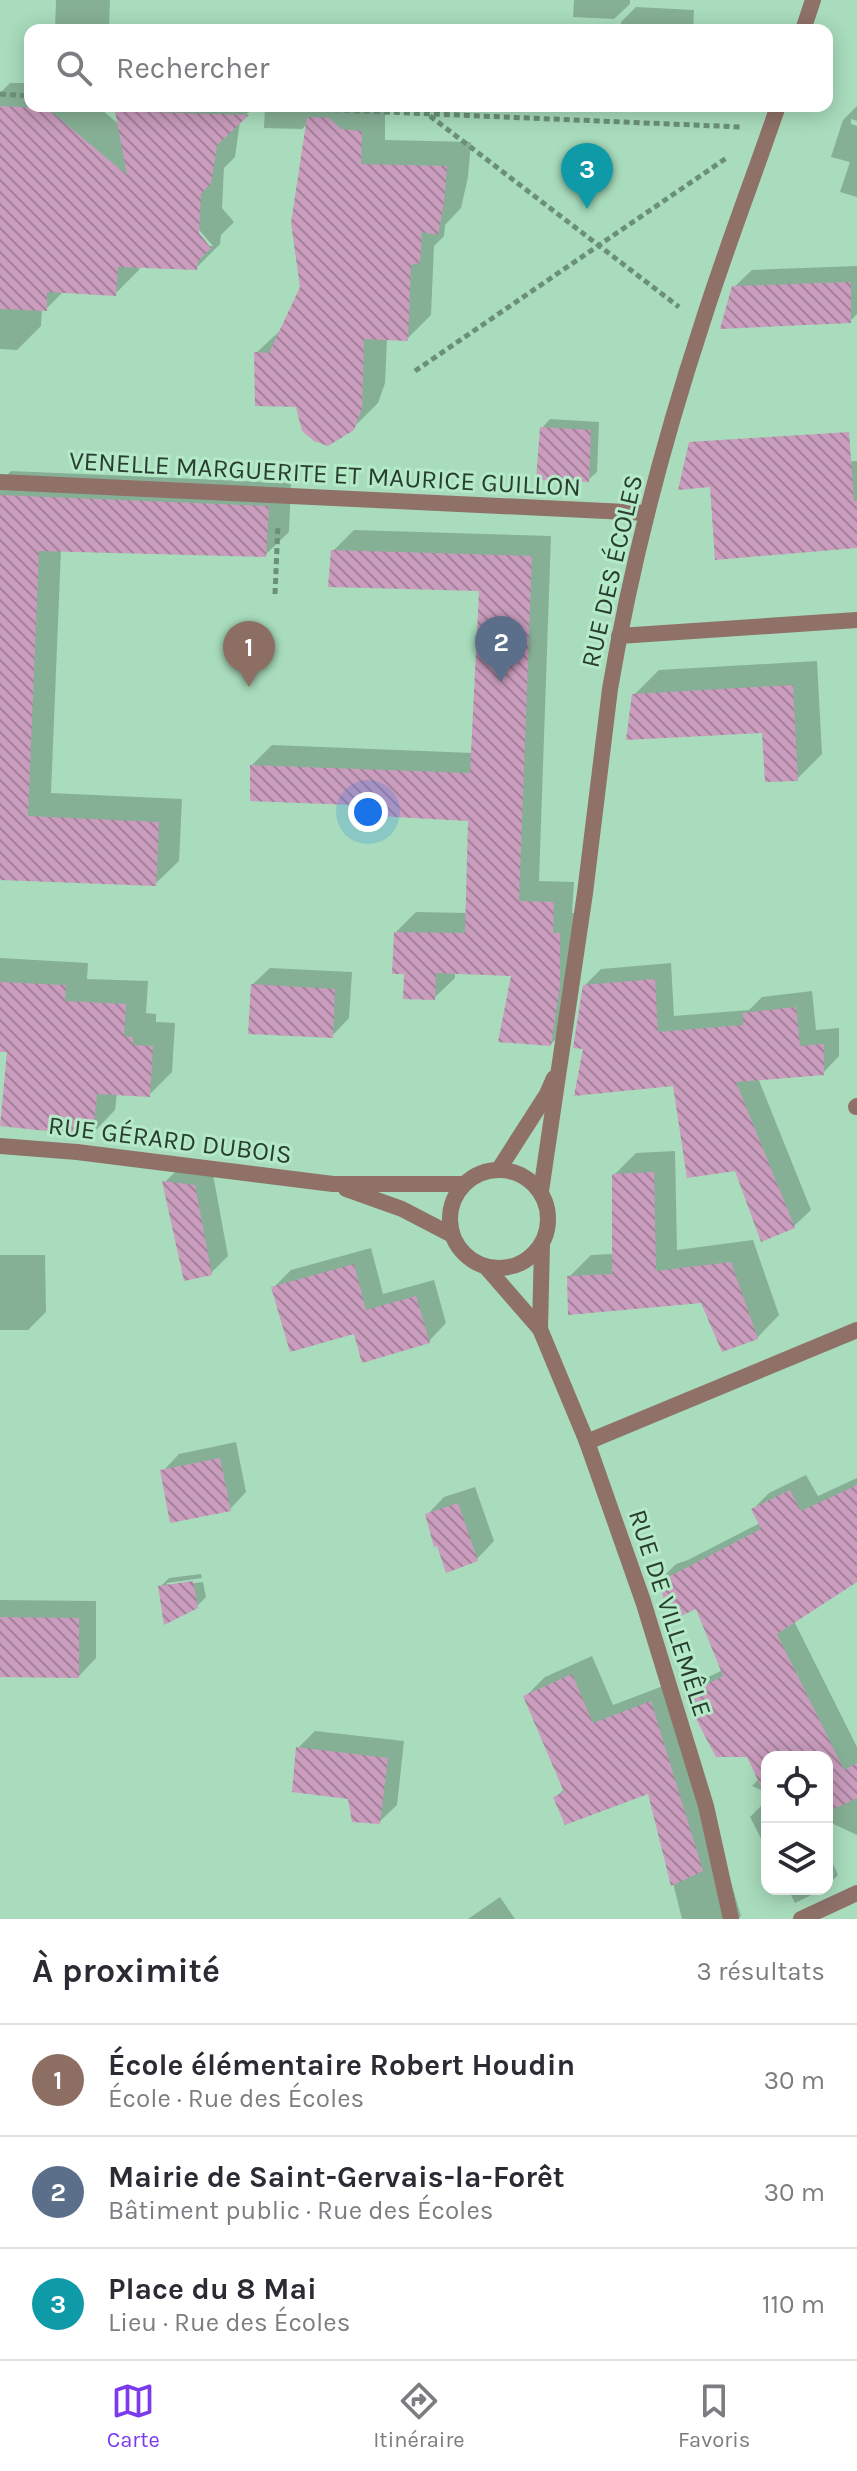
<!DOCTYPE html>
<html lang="fr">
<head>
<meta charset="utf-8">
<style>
  :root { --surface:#fff; --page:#f2f2f3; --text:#2b2b33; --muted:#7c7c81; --line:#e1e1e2; --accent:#7c3aed }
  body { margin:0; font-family:Karla,sans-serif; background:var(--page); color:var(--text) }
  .controls { position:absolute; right:24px; bottom:24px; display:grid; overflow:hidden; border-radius:16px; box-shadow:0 4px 20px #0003 }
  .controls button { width:72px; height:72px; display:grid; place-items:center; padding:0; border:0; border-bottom:2px solid var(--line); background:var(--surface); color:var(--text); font:40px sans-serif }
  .you { position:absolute; left:368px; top:812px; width:28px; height:28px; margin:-20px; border:6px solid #fff; border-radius:50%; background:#1a73e8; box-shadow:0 0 0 12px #1a73e833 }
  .badge { display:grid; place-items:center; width:52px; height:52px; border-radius:50%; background:var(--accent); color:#fff; font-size:26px; font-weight:700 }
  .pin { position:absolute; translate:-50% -66px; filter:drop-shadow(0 2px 4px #0008) }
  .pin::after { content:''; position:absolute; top:42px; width:28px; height:24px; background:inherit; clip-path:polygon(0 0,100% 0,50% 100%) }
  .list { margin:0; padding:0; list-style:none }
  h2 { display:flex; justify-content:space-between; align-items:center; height:104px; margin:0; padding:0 32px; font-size:34px }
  h2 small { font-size:26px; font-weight:400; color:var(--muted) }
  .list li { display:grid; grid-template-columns:52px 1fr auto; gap:24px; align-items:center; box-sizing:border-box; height:112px; padding:0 32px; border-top:2px solid var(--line) }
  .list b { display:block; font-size:30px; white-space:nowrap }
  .list p { margin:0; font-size:26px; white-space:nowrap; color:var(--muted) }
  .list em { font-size:26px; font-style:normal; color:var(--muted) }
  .icon { flex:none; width:44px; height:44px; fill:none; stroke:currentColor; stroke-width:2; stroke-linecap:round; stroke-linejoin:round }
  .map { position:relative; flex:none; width:857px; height:1919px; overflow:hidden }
  .search { position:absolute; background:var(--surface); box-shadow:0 4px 20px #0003; left:24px; right:24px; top:24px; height:88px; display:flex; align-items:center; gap:20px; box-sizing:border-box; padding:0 28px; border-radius:16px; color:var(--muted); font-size:30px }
  .sheet { height:440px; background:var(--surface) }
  nav { display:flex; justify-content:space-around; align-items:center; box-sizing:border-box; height:112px; border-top:2px solid var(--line); background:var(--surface); font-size:22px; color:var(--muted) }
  nav a { display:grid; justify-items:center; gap:4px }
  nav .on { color:var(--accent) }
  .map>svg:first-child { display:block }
</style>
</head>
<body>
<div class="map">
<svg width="857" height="1919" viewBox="0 0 857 1919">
  <defs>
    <pattern id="building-back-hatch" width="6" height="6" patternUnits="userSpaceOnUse" patternTransform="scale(2)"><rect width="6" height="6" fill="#ca9cbd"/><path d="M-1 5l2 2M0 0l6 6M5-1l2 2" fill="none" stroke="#a4819a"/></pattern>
  </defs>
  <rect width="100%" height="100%" fill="#a8dcbc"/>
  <g fill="#0003" fill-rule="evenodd">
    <path d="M 56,0 L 110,0 L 109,30 L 55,30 Z"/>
    <path d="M 574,0 L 630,0 L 630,4 L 614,19 L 573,17 Z"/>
    <path d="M 636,7 L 694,10 L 693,30 L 621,30 L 621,22 Z"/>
    <path d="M 10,83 L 30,83 L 30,106 L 97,106 L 120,125 L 118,111 L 123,106 L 255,106 L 240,121 L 235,157 L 224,168 L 222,208 L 234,222 L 221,235 L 220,244 L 196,268 L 140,266 L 139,270 L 115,294 L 64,291 L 46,309 L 42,308 L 41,326 L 17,350 L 0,349 L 0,93 ZM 194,224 L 213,246 L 208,246 L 191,227 Z"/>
    <path d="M 265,106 L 385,107 L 385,140 L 471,142 L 468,177 L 461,208 L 445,225 L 444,236 L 434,246 L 431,315 L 407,339 L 387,338 L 385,383 L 378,403 L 353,428 L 297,405 L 256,353 L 283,328 L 302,287 L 308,123 L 302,129 L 264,128 Z"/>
    <path d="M 618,106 L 688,106 L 683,110 Z"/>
    <path d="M 857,106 L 857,121 L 851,119 L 851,124 L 857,126 L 857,197 L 840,192 L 850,162 L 831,157 L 843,120 Z"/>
    <path d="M 857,266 L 857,314 L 850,321 L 734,287 L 752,270 Z"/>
    <path d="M 550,419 L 599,422 L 597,472 L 588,480 L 542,428 Z"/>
    <path d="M 857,461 L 857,546 L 733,466 Z"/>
    <path d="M 11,471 L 291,483 L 289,532 L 265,555 L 61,550 L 51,793 L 182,799 L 179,861 L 155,884 L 0,878 L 0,482 Z"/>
    <path d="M 354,530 L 551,536 L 539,881 L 574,882 L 572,913 L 580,913 L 571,1023 L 551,1044 L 514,974 L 455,972 L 455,978 L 434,998 L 406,972 L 396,932 L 416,912 L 468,913 L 470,819 L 381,804 L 252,765 L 272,745 L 473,753 L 481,589 L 333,551 Z"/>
    <path d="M 817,661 L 822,754 L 797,779 L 764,731 L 634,695 L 659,670 Z"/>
    <path d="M 0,958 L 88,963 L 87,979 L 148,981 L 146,1013 L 156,1014 L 156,1022 L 175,1023 L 172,1072 L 149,1095 L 117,1093 L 115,1110 L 92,1134 L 9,1050 L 0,1050 Z"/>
    <path d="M 671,963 L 674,1016 L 749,1010 L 762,997 L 812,991 L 816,1030 L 839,1028 L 839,1056 L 823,1073 L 758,1078 L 811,1210 L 794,1226 L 763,1240 L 737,1169 L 674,1084 L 585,1047 L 584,986 L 601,969 Z"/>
    <path d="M 270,968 L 352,972 L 349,1018 L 332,1036 L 252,985 Z"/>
    <path d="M 675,1151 L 677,1250 L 753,1240 L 779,1315 L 757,1338 L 702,1301 L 569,1277 L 591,1255 L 614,1254 L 614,1175 L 636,1153 Z"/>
    <path d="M 182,1165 L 212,1169 L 228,1256 L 211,1273 L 165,1182 Z"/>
    <path d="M 371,1248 L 383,1294 L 434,1280 L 446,1323 L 429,1341 L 355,1331 L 274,1287 L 291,1270 Z"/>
    <path d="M 0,1255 L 45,1255 L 46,1312 L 28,1330 L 0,1330 Z"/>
    <path d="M 236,1442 L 246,1492 L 230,1509 L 163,1471 L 179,1454 Z"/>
    <path d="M 806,1475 L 818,1496 L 857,1478 L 857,1579 L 794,1621 L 857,1747 L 857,1835 L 827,1821 L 827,1757 L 771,1757 L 686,1696 L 702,1680 L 723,1670 L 697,1606 L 660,1580 L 676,1564 L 688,1560 L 760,1523 L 753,1509 L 769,1493 Z"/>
    <path d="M 475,1487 L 494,1541 L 477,1559 L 427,1515 L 444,1497 Z"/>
    <path d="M 201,1574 L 202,1578 L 167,1583 L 167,1587 L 203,1582 L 206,1597 L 197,1606 L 160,1587 L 169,1578 Z"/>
    <path d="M 0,1600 L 96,1601 L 96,1658 L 79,1676 L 0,1675 Z"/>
    <path d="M 592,1656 L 613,1705 L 671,1683 L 673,1686 L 741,1916 L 738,1919 L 682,1919 L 650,1791 L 555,1798 L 564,1789 L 526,1696 L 545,1677 Z"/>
    <path d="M 315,1731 L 404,1741 L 397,1805 L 379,1822 L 298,1748 Z"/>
    <path d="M 767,1771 L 767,1793 L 752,1786 Z"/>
    <path d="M 767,1800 L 767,1850 L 750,1817 Z"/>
    <path d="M 827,1850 L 838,1875 L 827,1886 Z"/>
    <path d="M 788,1889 L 824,1889 L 795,1903 Z"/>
    <path d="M 500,1897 L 515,1919 L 468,1919 Z"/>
  </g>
  <g fill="url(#building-back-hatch)">
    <path d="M 0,106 L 39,108 L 54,114 L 127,175 L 115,111 L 249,115 L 217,145 L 211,183 L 201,194 L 199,233 L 211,248 L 198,261 L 197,270 L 118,267 L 116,296 L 47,292 L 47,311 L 0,309 Z"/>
    <path d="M 307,117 L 329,118 L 341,129 L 362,131 L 361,164 L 447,166 L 444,203 L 438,235 L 422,232 L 420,263 L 411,265 L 408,341 L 364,339 L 362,409 L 354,430 L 328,446 L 314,441 L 302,431 L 296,407 L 255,406 L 254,352 L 269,353 L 300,287 L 291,223 Z"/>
    <path d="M 851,282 L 851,323 L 720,329 L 732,286 Z"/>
    <path d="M 540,427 L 591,430 L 589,482 L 536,480 Z"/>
    <path d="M 849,432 L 854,501 L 857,501 L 857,548 L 715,560 L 710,487 L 678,490 L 689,442 Z"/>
    <path d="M 0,495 L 269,506 L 266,557 L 39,551 L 28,816 L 159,822 L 156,886 L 0,880 Z"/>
    <path d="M 331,550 L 532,556 L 519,901 L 554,902 L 553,933 L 560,933 L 560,986 L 551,1046 L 498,1042 L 511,976 L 436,973 L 435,1000 L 403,999 L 404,974 L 392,974 L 394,932 L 465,933 L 468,821 L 378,816 L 379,806 L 250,801 L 250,765 L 470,773 L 479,591 L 328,587 Z"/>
    <path d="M 793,685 L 798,781 L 765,782 L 762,733 L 626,740 L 632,694 Z"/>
    <path d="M 655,979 L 658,1032 L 743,1025 L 743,1013 L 796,1007 L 800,1046 L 824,1044 L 824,1075 L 736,1082 L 795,1228 L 761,1242 L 735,1171 L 687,1178 L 673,1086 L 574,1096 L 583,1049 L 573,1048 L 583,985 Z"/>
    <path d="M 0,982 L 66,985 L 65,1001 L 126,1004 L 124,1036 L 133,1037 L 133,1045 L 153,1046 L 150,1097 L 97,1094 L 93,1136 L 0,1126 L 7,1052 L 0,1052 Z"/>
    <path d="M 251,984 L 335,989 L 333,1038 L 248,1034 Z"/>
    <path d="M 654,1172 L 656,1271 L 731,1262 L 758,1339 L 722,1352 L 701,1303 L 568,1315 L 567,1276 L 612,1274 L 612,1174 Z"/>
    <path d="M 162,1181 L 195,1185 L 212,1275 L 184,1281 Z"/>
    <path d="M 354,1264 L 366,1310 L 416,1296 L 430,1343 L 362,1363 L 354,1334 L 290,1352 L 271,1287 Z"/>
    <path d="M 220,1458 L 231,1511 L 170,1523 L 160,1470 Z"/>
    <path d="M 857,1485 L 857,1582 L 777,1634 L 844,1770 L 857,1763 L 857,1798 L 827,1812 L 827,1757 L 767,1757 L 767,1799 L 747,1757 L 716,1757 L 684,1696 L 723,1676 L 696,1609 L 670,1621 L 658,1579 L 670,1576 L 761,1529 L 751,1509 L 790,1490 L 801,1511 Z"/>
    <path d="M 458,1503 L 478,1561 L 446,1573 L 437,1546 L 434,1547 L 425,1514 Z"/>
    <path d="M 193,1581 L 198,1608 L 164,1625 L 158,1586 Z"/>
    <path d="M 0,1617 L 79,1618 L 79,1678 L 0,1677 Z"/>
    <path d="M 572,1674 L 593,1723 L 651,1701 L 703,1871 L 671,1886 L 648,1794 L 565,1825 L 553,1797 L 564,1792 L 523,1696 Z"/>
    <path d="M 296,1747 L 388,1758 L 380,1824 L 352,1822 L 348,1799 L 292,1792 Z"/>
  </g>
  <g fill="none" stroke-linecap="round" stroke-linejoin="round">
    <g stroke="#6b9079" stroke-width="5" stroke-dasharray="6 4" stroke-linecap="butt">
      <path d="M 0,94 L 30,96"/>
      <path d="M 244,106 L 741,127"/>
      <path d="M 430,116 L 679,307"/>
      <path d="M 415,371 L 728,157"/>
      <path d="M 275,594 L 278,524"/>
    </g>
    <g stroke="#8f7168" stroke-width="16">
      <path d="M 0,482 L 647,513"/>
      <path d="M 801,1919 L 857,1893"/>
    </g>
    <g stroke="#8f7168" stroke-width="16">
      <path d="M 803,30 L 813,0"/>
      <path d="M 619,636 L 857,620"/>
      <path d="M 856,1107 L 857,1106"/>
      <path d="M 0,1146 L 77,1152 L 333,1184 L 463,1184"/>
      <path d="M 499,1169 L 547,1094 L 554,1078"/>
      <circle cx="499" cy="1219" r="49"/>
      <path d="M 346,1189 L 402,1209 L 452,1235"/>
      <path d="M 541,1191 L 585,893 L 610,689 C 631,565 663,443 702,324 C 725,251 753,179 778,106"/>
      <path d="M 486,1267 L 540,1329 L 587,1442 L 643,1601 L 706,1806 L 731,1919"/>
      <path d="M 540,1329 L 542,1244"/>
      <path d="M 587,1442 L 857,1330"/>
    </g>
  </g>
  <g text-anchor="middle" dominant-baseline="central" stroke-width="6" stroke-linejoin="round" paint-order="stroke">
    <g font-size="26" fill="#293e31" stroke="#b5eac8">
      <text transform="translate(325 474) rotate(3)">VENELLE MARGUERITE ET MAURICE GUILLON</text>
      <text transform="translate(612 571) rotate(-77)">RUE DES ÉCOLES</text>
      <text transform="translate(170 1140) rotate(7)">RUE GÉRARD DUBOIS</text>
      <text transform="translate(670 1613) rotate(72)">RUE DE VILLEMÊLE</text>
    </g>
  </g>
</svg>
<div class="controls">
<button><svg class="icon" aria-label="locate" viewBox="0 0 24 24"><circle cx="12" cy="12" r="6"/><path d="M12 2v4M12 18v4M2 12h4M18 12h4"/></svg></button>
<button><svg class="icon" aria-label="layers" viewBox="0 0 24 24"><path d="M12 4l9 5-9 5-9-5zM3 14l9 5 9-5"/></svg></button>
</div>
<div class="you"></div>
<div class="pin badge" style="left:249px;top:687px;background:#8d6e63">1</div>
<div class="pin badge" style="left:501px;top:682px;background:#5c6f8a">2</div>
<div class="pin badge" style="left:587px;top:209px;background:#0f9aa8">3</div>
<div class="search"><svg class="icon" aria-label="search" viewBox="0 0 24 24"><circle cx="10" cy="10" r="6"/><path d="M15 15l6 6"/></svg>Rechercher</div>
</div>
<section class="sheet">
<h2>À proximité<small>3 résultats</small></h2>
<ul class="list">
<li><span class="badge" style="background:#8d6e63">1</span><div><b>École élémentaire Robert Houdin</b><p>École · Rue des Écoles</p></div><em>30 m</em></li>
<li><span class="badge" style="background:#5c6f8a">2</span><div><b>Mairie de Saint-Gervais-la-Forêt</b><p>Bâtiment public · Rue des Écoles</p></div><em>30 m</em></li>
<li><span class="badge" style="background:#0f9aa8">3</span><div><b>Place du 8 Mai</b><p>Lieu · Rue des Écoles</p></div><em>110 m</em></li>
</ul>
</section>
<nav>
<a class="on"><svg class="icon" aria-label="map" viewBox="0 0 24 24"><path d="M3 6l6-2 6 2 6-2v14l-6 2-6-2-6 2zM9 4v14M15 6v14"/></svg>Carte</a>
<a><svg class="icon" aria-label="directions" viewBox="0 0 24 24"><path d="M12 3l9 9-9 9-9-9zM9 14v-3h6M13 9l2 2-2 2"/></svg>Itinéraire</a>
<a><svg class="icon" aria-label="saved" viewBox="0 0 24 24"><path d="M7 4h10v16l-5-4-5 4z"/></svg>Favoris</a>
</nav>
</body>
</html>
